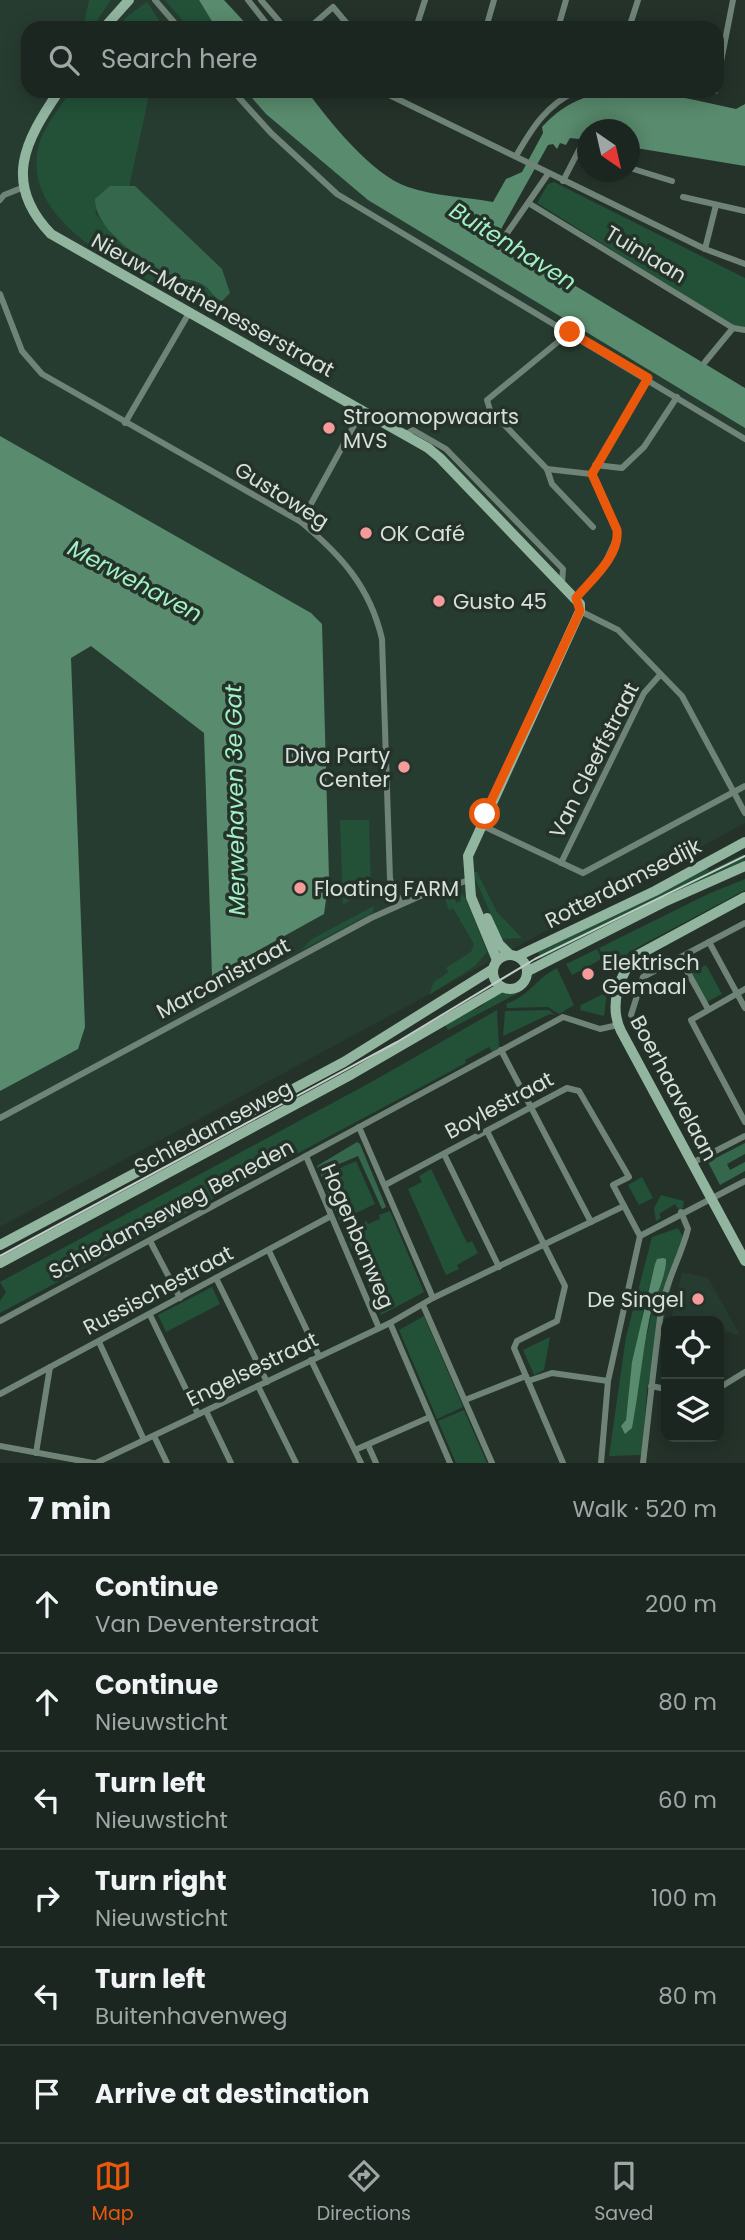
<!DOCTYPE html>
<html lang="en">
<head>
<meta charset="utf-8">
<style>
  :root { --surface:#1b2620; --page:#28322d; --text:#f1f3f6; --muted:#a0a5a5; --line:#39433e; --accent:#ea580c }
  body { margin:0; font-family:Poppins,sans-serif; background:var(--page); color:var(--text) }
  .controls { position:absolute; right:21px; bottom:21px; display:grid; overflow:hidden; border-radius:14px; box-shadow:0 4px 18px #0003 }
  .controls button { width:63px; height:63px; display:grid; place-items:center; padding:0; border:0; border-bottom:2px solid var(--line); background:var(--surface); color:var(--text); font:35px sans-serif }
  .compass { position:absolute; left:577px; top:119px; width:63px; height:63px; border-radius:50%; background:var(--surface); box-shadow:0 4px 18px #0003; rotate:146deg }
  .stop { position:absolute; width:21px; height:21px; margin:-16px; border:5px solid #ea580c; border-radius:50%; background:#fff }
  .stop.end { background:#ea580c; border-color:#fff; box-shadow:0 2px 7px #0008 }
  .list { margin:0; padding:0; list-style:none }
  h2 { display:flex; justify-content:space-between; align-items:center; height:91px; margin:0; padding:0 28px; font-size:30px }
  h2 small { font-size:23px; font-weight:400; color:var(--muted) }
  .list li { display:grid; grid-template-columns:46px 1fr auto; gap:21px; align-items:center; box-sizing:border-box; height:98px; padding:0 28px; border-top:2px solid var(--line) }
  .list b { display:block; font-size:26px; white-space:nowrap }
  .list p { margin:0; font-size:23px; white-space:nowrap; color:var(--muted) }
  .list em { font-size:23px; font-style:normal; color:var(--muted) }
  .icon { flex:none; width:38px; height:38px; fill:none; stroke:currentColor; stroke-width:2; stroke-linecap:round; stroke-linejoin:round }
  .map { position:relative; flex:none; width:745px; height:1463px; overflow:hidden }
  .search { position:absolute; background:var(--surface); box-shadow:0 4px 18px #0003; left:21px; right:21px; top:21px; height:77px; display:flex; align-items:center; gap:18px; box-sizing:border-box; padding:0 24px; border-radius:21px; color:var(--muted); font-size:26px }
  .sheet { height:679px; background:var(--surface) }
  nav { display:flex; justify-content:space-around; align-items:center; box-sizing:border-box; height:98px; border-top:2px solid var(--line); background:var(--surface); font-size:19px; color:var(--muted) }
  nav a { display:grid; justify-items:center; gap:4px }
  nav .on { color:var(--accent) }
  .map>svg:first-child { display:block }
</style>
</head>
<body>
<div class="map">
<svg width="745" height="1463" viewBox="0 0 745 1463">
  <rect width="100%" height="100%" fill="#24322a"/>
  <g fill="#273c30">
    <path d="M 0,0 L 188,0 L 214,28 L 28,28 L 28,91 L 273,91 L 376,186 L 745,408 L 745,823 L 0,1227 Z"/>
    <path d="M 682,1272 L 708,1278 L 740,1335 L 719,1330 L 719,1321 L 671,1320 Z"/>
  </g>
  <g fill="#225138" fill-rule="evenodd">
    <path d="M 89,0 L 111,0 L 92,28 L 83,28 Z"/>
    <path d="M 165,0 L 199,0 L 216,28 L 189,28 Z"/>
    <path d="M 147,2 L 164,28 L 120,28 L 125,18 Z"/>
    <path d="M 71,91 L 150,91 L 129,187 L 110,186 L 95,213 L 116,239 L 172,276 L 205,285 L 215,299 L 222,301 L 213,311 C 155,282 12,230 40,141 C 47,123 60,107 71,91 Z"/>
    <path d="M 554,182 L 745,278 L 745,329 L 735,327 L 537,203 L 548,184 Z"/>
    <path d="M 340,820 L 369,820 L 371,889 L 343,904 Z"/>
    <path d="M 744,854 L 745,861 L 543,961 L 537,951 L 706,868 L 709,871 Z"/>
    <path d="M 472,872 L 477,872 L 497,912 L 522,938 L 502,939 Z"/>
    <path d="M 745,879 L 745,890 L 629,952 L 617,968 L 608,964 L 599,948 L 708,894 Z"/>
    <path d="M 457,891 L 465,897 L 487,952 L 475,966 L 429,995 L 434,982 L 449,972 L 446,968 L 471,952 L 474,944 L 453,908 L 449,910 L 444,896 L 454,892 L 456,903 L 461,901 Z"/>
    <path d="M 374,906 L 372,913 L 300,951 L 312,939 Z"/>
    <path d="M 597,949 L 604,963 L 600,960 L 572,975 L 566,964 Z"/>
    <path d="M 706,965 L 722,994 L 705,1003 L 690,974 Z"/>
    <path d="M 557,968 L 574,1005 L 559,1014 L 548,1007 L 507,1008 L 506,1004 C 532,994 534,980 557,968 Z"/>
    <path d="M 539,970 L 520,992 L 448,1030 L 444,1023 L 480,1007 L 500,991 L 521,989 Z"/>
    <path d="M 607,992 L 604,1016 L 580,1010 L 581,1005 Z"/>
    <path d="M 497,1010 L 499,1048 L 492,1052 L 489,1047 L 465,1060 L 466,1063 L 0,1313 L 0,1301 L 6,1292 L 0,1282 L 375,1080 Z"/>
    <path d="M 549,1010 L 555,1015 L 550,1014 L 503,1036 L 505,1011 Z"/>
    <path d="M 356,1161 L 375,1204 L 347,1217 L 327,1174 Z"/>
    <path d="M 431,1169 L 467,1243 L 472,1241 L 478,1253 L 457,1265 L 459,1269 L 446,1275 L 408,1189 L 422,1182 L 419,1176 Z"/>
    <path d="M 642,1177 L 653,1198 L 639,1205 L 628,1185 Z"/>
    <path d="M 661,1195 L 684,1201 L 683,1208 L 679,1210 L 675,1204 L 659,1214 L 661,1218 L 656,1221 L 654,1208 Z"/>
    <path d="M 390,1211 L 424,1292 L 381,1315 L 345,1233 L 366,1221 L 368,1224 L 380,1219 L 379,1215 Z"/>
    <path d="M 678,1228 L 683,1237 L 647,1390 L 642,1455 L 609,1456 L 626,1337 L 652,1237 ZM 657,1259 L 664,1271 L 656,1294 L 644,1348 L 629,1432 L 621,1426 L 626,1420 L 645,1301 Z"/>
    <path d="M 212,1287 L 220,1304 L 166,1332 L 158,1315 Z"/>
    <path d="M 424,1316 L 463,1407 L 437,1419 L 399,1330 Z"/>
    <path d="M 550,1337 L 544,1370 L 534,1375 L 523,1350 Z"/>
    <path d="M 464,1410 L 487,1463 L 456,1463 L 438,1421 Z"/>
  </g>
  <g fill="#35674c">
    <path d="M 110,186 L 135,186 L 222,269 L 230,293 L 222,301 C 212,298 211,289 202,284 C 193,279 181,280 171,275 C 144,262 95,231 95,199 Z"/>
    <path d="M 357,1142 L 360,1144 L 386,1207 L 382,1209 L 358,1156 L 325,1170 L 347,1217 L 341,1224 L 317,1166 Z"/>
    <path d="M 745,1143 L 745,1154 L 727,1164 L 730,1170 L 745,1162 L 745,1171 L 720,1185 L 708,1162 Z"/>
  </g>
  <g fill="#598b6e">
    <path d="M 199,0 L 224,0 L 250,28 L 216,28 Z"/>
    <path d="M 246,91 L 307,91 C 329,121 372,175 408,187 C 434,196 466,197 493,202 L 506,179 L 522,172 L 543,133 L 542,127 C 596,68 668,96 736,109 L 745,104 L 745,166 L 630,147 L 630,130 L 588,130 L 587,140 L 570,138 L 566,145 L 560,143 L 557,149 L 553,144 L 548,145 L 500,231 L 507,240 L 515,243 L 559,276 L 745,388 L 745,428 L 368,200 L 266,114 Z"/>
    <path d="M 0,436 L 311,613 L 322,624 L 329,878 L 324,914 L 212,976 L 204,733 L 91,646 L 71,658 L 85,1027 L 78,1049 L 0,1091 Z"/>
    <path d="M 663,1258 L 666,1259 C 667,1274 654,1300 650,1316 C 642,1354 639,1391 632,1428 L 625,1434 L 621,1426 L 626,1420 L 632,1362 L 655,1264 L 657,1259 Z"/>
  </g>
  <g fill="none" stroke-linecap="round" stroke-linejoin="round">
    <g stroke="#6f8477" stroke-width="6">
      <path d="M 155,0 L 179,28"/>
      <path d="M 248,0 L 270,28"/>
      <path d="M 261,0 L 285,28"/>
      <path d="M 309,28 L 333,7 L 349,26"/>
      <path d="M 416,28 L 425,0"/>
      <path d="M 486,28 L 494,0"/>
      <path d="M 558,28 L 566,0"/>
      <path d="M 629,28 L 638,0"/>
      <path d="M 717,82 L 733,0"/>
      <path d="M 233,91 L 271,133 L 337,194 L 745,439"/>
      <path d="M 381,91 L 705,249 L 745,264"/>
      <path d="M 705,91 L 715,91"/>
      <path d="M 516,156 C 532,128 547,104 577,91"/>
      <path d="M 630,168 L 672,181"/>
      <path d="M 563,181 L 581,146 L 588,149"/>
      <path d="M 683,197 L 745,211"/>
      <path d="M 0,200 L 4,195 L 24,187"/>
      <path d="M 530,204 L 733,328 L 745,330"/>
      <path d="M 505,236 L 548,174"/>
      <path d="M 705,249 L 716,205"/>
      <path d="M 0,294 L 22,351 L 42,374 L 301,522 C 341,555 370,587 382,639 L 390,879 L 401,904"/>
      <path d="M 570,332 L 487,400 L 490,410 L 547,469 L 552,484 L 593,527"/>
      <path d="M 705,362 L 733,328"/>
      <path d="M 125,423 L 189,313"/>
      <path d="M 404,435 L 413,430 L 446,449 L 563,569 L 562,583"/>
      <path d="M 595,465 L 622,468 L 644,447 L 677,397"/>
      <path d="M 547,469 L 591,474"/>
      <path d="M 301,522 L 362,411"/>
      <path d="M 576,598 L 601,572 L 618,535 L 591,474 L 648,378"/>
      <path d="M 580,611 L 618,630 L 682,696 L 745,813"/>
      <path d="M 481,825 L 583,873 L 745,786"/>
      <path d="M 561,863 L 644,693 L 660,675"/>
      <path d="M 709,942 L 745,1008"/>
      <path d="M 680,958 L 708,1009"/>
      <path d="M 745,989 L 691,1020 L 745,1122"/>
      <path d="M 631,1015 L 643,977 L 745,923"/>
      <path d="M 501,1050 L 591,1222"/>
      <path d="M 0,1118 L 371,918 L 418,897 L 469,880"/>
      <path d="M 359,1127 L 433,1298"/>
      <path d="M 487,1131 L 565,1286 L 557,1321 L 517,1341 L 514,1348 L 563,1463"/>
      <path d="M 444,1154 L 499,1267"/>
      <path d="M 306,1156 L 379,1328"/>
      <path d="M 692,1163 L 745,1136"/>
      <path d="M 385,1185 L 567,1088 L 579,1091 L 629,1177 L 613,1185 L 640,1236 L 745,1181"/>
      <path d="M 150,1241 L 180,1298"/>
      <path d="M 269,1251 L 319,1356"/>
      <path d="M 216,1278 L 267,1382"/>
      <path d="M 423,1305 L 492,1463"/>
      <path d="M 150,1315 L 198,1414"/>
      <path d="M 0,1321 L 563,1017 L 600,1029 L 618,1025"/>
      <path d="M 390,1323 L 450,1463"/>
      <path d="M 99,1342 L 144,1440"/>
      <path d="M 311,1360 L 361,1463"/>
      <path d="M 528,1381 L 552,1373 L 608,1381"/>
      <path d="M 258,1386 L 296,1463"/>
      <path d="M 651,1386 L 666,1389"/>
      <path d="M 719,1388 L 745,1372"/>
      <path d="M 0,1394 L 331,1216"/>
      <path d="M 465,1400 L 526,1376"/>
      <path d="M 206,1411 L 231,1463"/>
      <path d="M 154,1436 L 167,1463"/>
      <path d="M 368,1445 L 376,1463"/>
      <path d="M 0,1446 L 93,1463"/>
      <path d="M 355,1450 L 430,1417"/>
      <path d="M 36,1453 L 50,1367"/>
      <path d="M 96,1463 L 390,1323 L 433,1298 L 624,1206"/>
      <path d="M 601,1463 L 608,1381 L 640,1236"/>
      <path d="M 643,1463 C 649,1412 654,1362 661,1311 C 665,1283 681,1257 688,1229 L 681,1212"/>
    </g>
    <g stroke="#92b5a0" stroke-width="10">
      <path d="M 104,28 L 129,0"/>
      <path d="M 59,91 C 25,141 2,183 51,234 L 428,448 L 440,458 L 580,604 L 580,611 L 468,856 L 471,897 L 497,960"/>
      <path d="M 745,897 L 638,955 C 618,973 609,1007 621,1031 L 745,1261"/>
      <path d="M 487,918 L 499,944 L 509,954"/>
      <circle cx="510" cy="972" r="17"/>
      <path d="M 518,956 L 655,891 L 745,842"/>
      <path d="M 528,971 L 664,902 L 745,866"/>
      <path d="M 0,1245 L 344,1062 L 493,969"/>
      <path d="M 0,1263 L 352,1074 L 502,987"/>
    </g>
    <path stroke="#c3cdc7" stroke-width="2" d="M 0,1256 L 397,1042 L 535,959 L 745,856"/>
  </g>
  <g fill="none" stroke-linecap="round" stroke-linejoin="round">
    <path stroke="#ea580c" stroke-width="9" d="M 485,814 L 580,611 L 576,598 C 591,580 620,556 617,530 L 592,474 L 648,378 L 570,332"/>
  </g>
  <g fill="#f59b9a" stroke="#24322a" stroke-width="2.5">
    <circle cx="329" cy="428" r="7"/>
    <circle cx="366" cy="533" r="7"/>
    <circle cx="439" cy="601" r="7"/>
    <circle cx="404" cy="767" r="7"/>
    <circle cx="300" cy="888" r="7"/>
    <circle cx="588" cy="974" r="7"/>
    <circle cx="698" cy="1299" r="7"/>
  </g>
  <g text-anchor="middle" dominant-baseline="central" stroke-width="7" stroke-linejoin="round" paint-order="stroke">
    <g font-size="21" fill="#d7e0db" stroke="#24322a">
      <text transform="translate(646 254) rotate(31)">Tuinlaan</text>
      <text transform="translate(213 305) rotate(29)">Nieuw-Mathenesserstraat</text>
      <text transform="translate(282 495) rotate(32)">Gustoweg</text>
      <text transform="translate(594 760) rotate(-63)">Van Cleeffstraat</text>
      <text transform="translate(623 883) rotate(-27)">Rotterdamsedijk</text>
      <text transform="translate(223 978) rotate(-28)">Marconistraat</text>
      <text transform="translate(674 1088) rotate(62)">Boerhaavelaan</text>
      <text transform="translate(499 1105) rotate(-28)">Boylestraat</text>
      <text transform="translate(213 1127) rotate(-28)">Schiedamseweg</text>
      <text transform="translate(171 1209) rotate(-28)">Schiedamseweg Beneden</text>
      <text transform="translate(358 1236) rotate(67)">Hogenbanweg</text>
      <text transform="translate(158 1290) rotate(-28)">Russischestraat</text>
      <text transform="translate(252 1369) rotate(-26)">Engelsestraat</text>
    </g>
    <g font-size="21" fill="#d7e0db" stroke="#24322a" text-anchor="start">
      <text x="343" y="416">Stroomopwaarts<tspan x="343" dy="24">MVS</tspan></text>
      <text x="380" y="533">OK Café</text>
      <text x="453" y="601">Gusto 45</text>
      <text x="390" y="755" text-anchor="end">Diva Party<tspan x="390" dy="24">Center</tspan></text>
      <text x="314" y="888">Floating FARM</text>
      <text x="602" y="962">Elektrisch<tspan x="602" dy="24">Gemaal</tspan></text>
      <text x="684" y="1299" text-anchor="end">De Singel</text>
    </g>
    <g font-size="23" font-style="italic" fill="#a2f1c4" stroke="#24322a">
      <text transform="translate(513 246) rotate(32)">Buitenhaven</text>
      <text transform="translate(135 581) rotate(28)">Merwehaven</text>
      <text transform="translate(235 800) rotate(-91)">Merwehaven 3e Gat</text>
    </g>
  </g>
</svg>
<div class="controls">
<button><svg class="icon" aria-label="locate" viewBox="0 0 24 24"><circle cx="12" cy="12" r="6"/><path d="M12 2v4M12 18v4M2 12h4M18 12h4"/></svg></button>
<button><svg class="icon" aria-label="layers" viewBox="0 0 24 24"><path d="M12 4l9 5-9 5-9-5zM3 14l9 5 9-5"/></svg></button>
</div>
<svg class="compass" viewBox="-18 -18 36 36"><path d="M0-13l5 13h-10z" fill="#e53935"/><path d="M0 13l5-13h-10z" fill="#a0a5a5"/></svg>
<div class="stop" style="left:485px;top:814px"></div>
<div class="stop end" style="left:570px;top:332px"></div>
<div class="search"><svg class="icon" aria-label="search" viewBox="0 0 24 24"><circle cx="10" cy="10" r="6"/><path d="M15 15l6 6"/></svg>Search here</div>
</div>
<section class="sheet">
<h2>7 min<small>Walk · 520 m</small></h2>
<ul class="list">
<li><svg class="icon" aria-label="ahead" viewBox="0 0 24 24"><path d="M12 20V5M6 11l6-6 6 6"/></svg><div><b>Continue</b><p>Van Deventerstraat</p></div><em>200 m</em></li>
<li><svg class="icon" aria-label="ahead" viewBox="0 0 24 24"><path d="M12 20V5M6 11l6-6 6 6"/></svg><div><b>Continue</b><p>Nieuwsticht</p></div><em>80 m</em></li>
<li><svg class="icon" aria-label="left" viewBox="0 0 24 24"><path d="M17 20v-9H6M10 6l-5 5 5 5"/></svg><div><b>Turn left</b><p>Nieuwsticht</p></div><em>60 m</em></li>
<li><svg class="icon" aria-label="right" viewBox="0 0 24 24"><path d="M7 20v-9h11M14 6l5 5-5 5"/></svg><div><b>Turn right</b><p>Nieuwsticht</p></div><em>100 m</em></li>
<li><svg class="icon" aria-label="left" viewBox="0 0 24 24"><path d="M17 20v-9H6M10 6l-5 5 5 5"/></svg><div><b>Turn left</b><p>Buitenhavenweg</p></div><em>80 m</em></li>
<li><svg class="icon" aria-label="arrive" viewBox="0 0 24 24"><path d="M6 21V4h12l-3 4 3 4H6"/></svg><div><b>Arrive at destination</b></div></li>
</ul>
</section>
<nav>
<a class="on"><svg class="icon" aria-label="map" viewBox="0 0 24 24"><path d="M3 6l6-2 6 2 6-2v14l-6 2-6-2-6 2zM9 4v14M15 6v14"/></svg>Map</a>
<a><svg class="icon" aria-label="directions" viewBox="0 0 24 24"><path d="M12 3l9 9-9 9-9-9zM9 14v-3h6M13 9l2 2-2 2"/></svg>Directions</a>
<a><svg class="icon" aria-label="saved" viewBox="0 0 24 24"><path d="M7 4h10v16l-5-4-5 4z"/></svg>Saved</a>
</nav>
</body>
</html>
